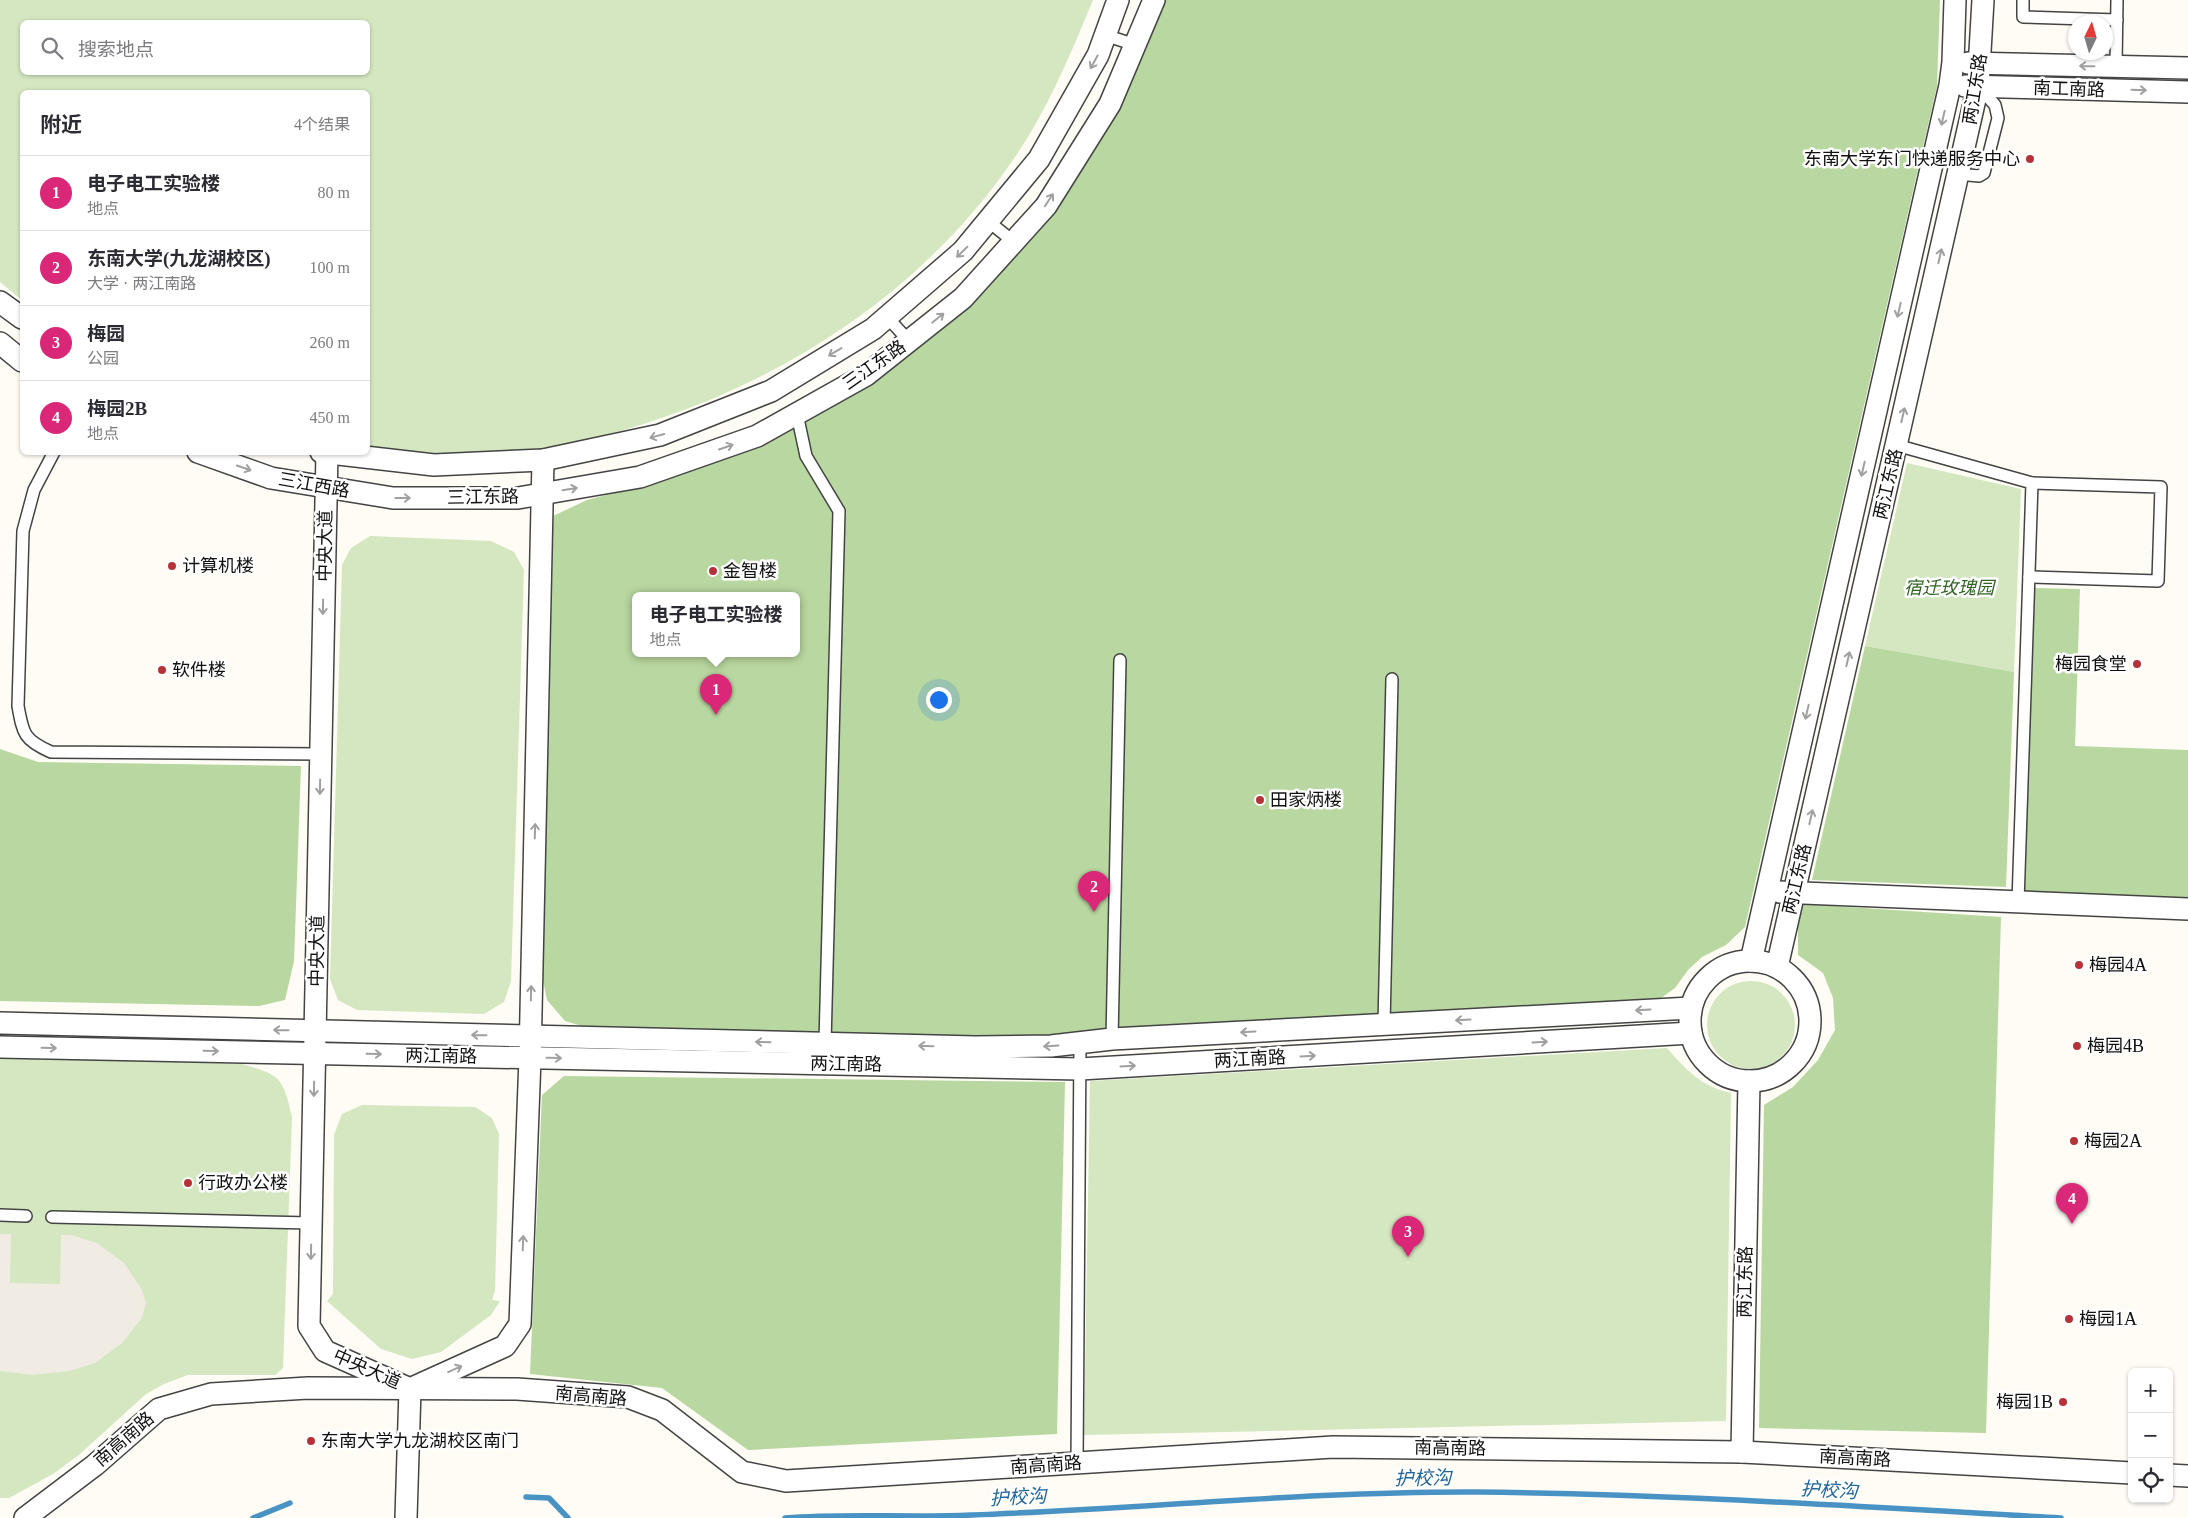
<!DOCTYPE html>
<html lang="zh">
<head>
<meta charset="utf-8">
<style>
  :root { --surface:#fff; --page:#f7f7f7; --text:#2b2b33; --muted:#7c7c81; --line:#e1e1e2; --accent:#db2777 }
  body { margin:0; font-family:"Times New Roman","Noto Sans SC",serif; background:var(--page); color:var(--text) }
  .controls { position:absolute; right:15px; bottom:15px; display:grid; overflow:hidden; border-radius:8px; box-shadow:0 1px 4px #0004 }
  .controls button { width:45px; height:45px; display:grid; place-items:center; padding:0; border:0; border-bottom:1px solid var(--line); background:var(--surface); color:var(--text); font:25px sans-serif }
  .compass { position:absolute; left:2068px; top:15px; width:45px; height:45px; border-radius:50%; background:var(--surface); box-shadow:0 1px 4px #0004; rotate:5deg }
  .you { position:absolute; left:938px; top:699px; width:18px; height:18px; margin:-12px; border:4px solid #fff; border-radius:50%; background:#1a73e8; box-shadow:0 0 0 8px #1a73e833 }
  .badge { display:grid; place-items:center; width:32px; height:32px; border-radius:50%; background:var(--accent); color:#fff; font-size:16px; font-weight:700 }
  .pin { position:absolute; translate:-50% -41px; filter:drop-shadow(0 1px 2px #0008) }
  .pin::after { content:''; position:absolute; top:26px; width:18px; height:15px; background:inherit; clip-path:polygon(0 0,100% 0,50% 100%) }
  .popup { position:absolute; left:632px; top:592px; width:168px; height:65px; box-sizing:border-box; display:grid; place-content:center; border-radius:8px; background:var(--surface); filter:drop-shadow(0 1px 4px #0005); font-size:16px; white-space:nowrap; color:var(--muted) }
  .popup b { font-size:19px; color:var(--text) }
  .popup::after { content:''; position:absolute; left:50%; top:100%; margin-left:-10px; border:10px solid transparent; border-top-color:var(--surface) }
  .list { margin:0; padding:0; list-style:none }
  h2 { display:flex; justify-content:space-between; align-items:center; height:65px; margin:0; padding:0 20px; font-size:21px }
  h2 small { font-size:16px; font-weight:400; color:var(--muted) }
  .list li { display:grid; grid-template-columns:32px 1fr auto; gap:15px; align-items:center; box-sizing:border-box; height:75px; padding:0 20px; border-top:1px solid var(--line) }
  .list b { display:block; font-size:19px; white-space:nowrap }
  .list p { margin:0; font-size:16px; white-space:nowrap; color:var(--muted) }
  .list em { font-size:16px; font-style:normal; color:var(--muted) }
  .icon { flex:none; width:28px; height:28px; fill:none; stroke:currentColor; stroke-width:2; stroke-linecap:round; stroke-linejoin:round }
  .map { position:relative; flex:none; width:2188px; height:1518px; overflow:hidden }
  .search { position:absolute; background:var(--surface); box-shadow:0 1px 4px #0004; left:20px; top:20px; width:350px; height:55px; display:flex; align-items:center; gap:12px; box-sizing:border-box; padding:0 18px; border-radius:8px; color:var(--muted); font-size:19px }
  .panel { position:absolute; background:var(--surface); box-shadow:0 1px 4px #0004; left:20px; top:90px; width:350px; height:365px; border-radius:8px }
  .map>svg:first-child { display:block }
</style>
</head>
<body>
<div class="map">
<svg width="2188" height="1518" viewBox="0 0 2188 1518">
  <rect width="100%" height="100%" fill="#fefcf5"/>
  <g fill="#d4e7c0" fill-rule="evenodd">
    <path d="M 0,0 L 1093,0 C 1071,53 1048,109 1015,157 C 905,320 717,423 525,451 C 473,458 419,456 368,450 L 368,92 L 22,92 L 22,300 L 0,282 ZM 22,22 L 368,22 L 368,72 L 22,72 Z"/>
    <path d="M 1907,463 L 2021,489 L 2014,672 L 1865,646 Z"/>
    <path d="M 370,536 L 491,541 L 514,552 L 524,570 L 511,981 L 504,1002 L 484,1014 L 357,1010 L 338,1000 L 330,979 L 342,565 L 351,548 Z"/>
    <circle cx="1751" cy="1025" r="44"/>
    <path d="M 1667,1048 C 1686,1070 1702,1087 1731,1093 L 1726,1421 L 1084,1435 L 1090,1081 Z"/>
    <path d="M 0,1056 L 242,1064 C 281,1075 283,1078 292,1117 L 283,1368 L 275,1375 L 188,1375 L 164,1384 L 146,1394 L 80,1454 L 53,1474 L 9,1498 L 0,1498 Z"/>
    <path d="M 362,1105 L 475,1107 L 492,1118 L 499,1134 L 495,1291 L 492,1300 L 500,1301 L 491,1315 L 441,1352 L 412,1359 L 381,1349 L 327,1301 L 333,1294 L 334,1135 L 342,1114 Z"/>
  </g>
  <g fill="#b9d7a0" fill-rule="evenodd">
    <path d="M 1163,0 L 1940,0 L 1937,86 L 1745,927 L 1726,945 L 1702,957 L 1688,970 L 1675,988 L 1657,1001 L 1048,1037 L 592,1029 L 565,1021 L 547,1000 L 540,965 L 551,517 L 587,500 L 636,487 L 711,460 L 815,417 L 868,384 L 915,351 L 965,304 L 1027,236 ZM 636,596 L 796,596 L 796,654 L 636,654 Z"/>
    <path d="M 2034,588 L 2080,589 L 2075,746 L 2188,750 L 2188,899 L 2024,894 Z"/>
    <path d="M 1865,646 L 2014,672 L 2006,887 L 1812,880 Z"/>
    <path d="M 0,749 L 38,762 L 301,766 L 294,961 L 285,1000 L 259,1006 L 0,1001 Z"/>
    <path d="M 1801,904 L 2001,917 L 1986,1433 L 1759,1428 L 1764,1105 L 1793,1087 L 1818,1060 L 1835,1030 L 1833,998 L 1823,973 L 1798,955 L 1798,925 Z"/>
    <path d="M 564,1076 L 1065,1082 L 1057,1434 L 748,1450 L 662,1388 L 530,1374 L 542,1095 Z"/>
  </g>
  <path fill="#f0ece3" d="M 0,1234 L 11,1234 L 10,1283 L 60,1284 L 61,1235 L 71,1235 L 97,1243 L 124,1263 L 142,1290 L 146,1303 L 142,1318 L 122,1343 L 95,1363 L 69,1371 L 33,1375 L 0,1371 Z"/>
  <g fill="none" stroke-linecap="round" stroke-linejoin="round">
    <g stroke="#4993c4" stroke-width="5.5">
      <path d="M 526,1497 L 549,1498 L 568,1518"/>
      <path d="M 253,1518 L 290,1503"/>
      <path d="M 785,1518 C 847,1513 909,1518 971,1515 C 1140,1509 1309,1491 1478,1492 C 1673,1494 1867,1507 2061,1518"/>
    </g>
    <defs>
      <g id="service">
        <path d="M 2023,0 L 2023,17 L 2117,20"/>
        <path d="M 1105,35 L 1135,45"/>
        <path d="M 2116,66 L 2117,0"/>
        <path d="M 1958,174 L 1979,176 L 1984,173 L 1998,118 L 1995,105 L 1979,87"/>
        <path d="M 988,221 L 1014,242"/>
        <path d="M 887,317 L 909,341"/>
        <path d="M 797,414 L 806,456 L 839,511 L 825,1043 L 826,1047"/>
        <path d="M 1896,445 L 2032,483 L 2018,902"/>
        <path d="M 54,452 L 34,490 L 23,531 L 18,706 C 23,734 24,740 51,752 L 320,754"/>
        <path d="M 2029,577 L 2158,581 L 2161,487 L 2032,483"/>
        <path d="M 1384,1024 L 1392,679"/>
        <path d="M 1112,1039 L 1120,660"/>
        <path d="M 0,1215 L 26,1216"/>
        <path d="M 52,1217 L 311,1223"/>
        <path d="M 1077,1463 L 1080,1043"/>
      </g>
      <g id="minor">
        <path d="M 1968,63 L 2188,68"/>
        <path d="M 1965,86 L 2188,92"/>
        <path d="M 0,302 L 22,318"/>
        <path d="M 0,343 L 22,361"/>
        <path d="M 198,452 L 271,478 L 393,498 L 518,498 L 640,477 L 757,436 L 866,375 L 963,298 L 1046,206 L 1110,104 L 1154,0"/>
        <path d="M 321,452 L 434,465 L 543,460 L 660,435 L 771,391 L 873,329 L 963,251 L 1039,159 L 1098,55 L 1118,0"/>
        <path d="M 327,453 L 309,1326 L 325,1351 L 410,1389 L 505,1346 L 520,1324 L 530,1058 L 543,460"/>
        <path d="M 1779,892 L 2188,909"/>
        <circle cx="1750" cy="1021" r="60"/>
        <path d="M 1751,961 L 1950,85 L 1953,62 L 1955,0"/>
        <path d="M 1777,967 L 1978,86 L 1983,0"/>
        <path d="M 0,1023 L 975,1047 L 1051,1046 L 1112,1039 L 1691,1008"/>
        <path d="M 0,1047 L 1080,1069 L 1691,1033"/>
        <path d="M 1742,1452 L 1749,1081"/>
        <path d="M 2169,1475 L 2188,1476"/>
        <path d="M 25,1518 L 95,1465 L 159,1409 L 211,1394 L 308,1388 L 517,1389 L 628,1397 L 662,1410 L 742,1472 L 786,1481 L 1333,1447 L 1742,1452 L 2132,1473"/>
        <path d="M 406,1518 L 410,1389"/>
      </g>
    </defs>
    <use href="#service" stroke="#444" stroke-width="14"/>
    <use href="#minor" stroke="#444" stroke-width="24"/>
    <use href="#service" stroke="#fff" stroke-width="11"/>
    <use href="#minor" stroke="#fff" stroke-width="21"/>
  </g>
  <defs><path id="oneway-shaft" d="M-6 0H5M1.5-3L5.5 0L1.5 3" fill="none" stroke-width="1.6" stroke-linecap="round" stroke-linejoin="round" transform="scale(1.25)"/></defs>
  <g stroke="#a0a0a0">
    <use href="#oneway-shaft" transform="translate(1094 62) rotate(119)"/>
    <use href="#oneway-shaft" transform="translate(2087 66) rotate(-179)"/>
    <use href="#oneway-shaft" transform="translate(2139 90) rotate(2)"/>
    <use href="#oneway-shaft" transform="translate(1943 118) rotate(103)"/>
    <use href="#oneway-shaft" transform="translate(1049 200) rotate(-57)"/>
    <use href="#oneway-shaft" transform="translate(962 252) rotate(135)"/>
    <use href="#oneway-shaft" transform="translate(1940 256) rotate(-77)"/>
    <use href="#oneway-shaft" transform="translate(1899 310) rotate(103)"/>
    <use href="#oneway-shaft" transform="translate(938 318) rotate(-39)"/>
    <use href="#oneway-shaft" transform="translate(835 352) rotate(149)"/>
    <use href="#oneway-shaft" transform="translate(1903 415) rotate(-77)"/>
    <use href="#oneway-shaft" transform="translate(657 436) rotate(165)"/>
    <use href="#oneway-shaft" transform="translate(726 447) rotate(-19)"/>
    <use href="#oneway-shaft" transform="translate(244 468) rotate(19)"/>
    <use href="#oneway-shaft" transform="translate(1863 469) rotate(103)"/>
    <use href="#oneway-shaft" transform="translate(570 489) rotate(-10)"/>
    <use href="#oneway-shaft" transform="translate(403 498)"/>
    <use href="#oneway-shaft" transform="translate(323 607) rotate(91)"/>
    <use href="#oneway-shaft" transform="translate(1848 659) rotate(-77)"/>
    <use href="#oneway-shaft" transform="translate(1807 712) rotate(103)"/>
    <use href="#oneway-shaft" transform="translate(320 787) rotate(91)"/>
    <use href="#oneway-shaft" transform="translate(1811 817) rotate(-77)"/>
    <use href="#oneway-shaft" transform="translate(535 831) rotate(-88)"/>
    <use href="#oneway-shaft" transform="translate(531 993) rotate(-89)"/>
    <use href="#oneway-shaft" transform="translate(1643 1010) rotate(177)"/>
    <use href="#oneway-shaft" transform="translate(1463 1020) rotate(177)"/>
    <use href="#oneway-shaft" transform="translate(281 1030) rotate(-179)"/>
    <use href="#oneway-shaft" transform="translate(1248 1032) rotate(177)"/>
    <use href="#oneway-shaft" transform="translate(479 1035) rotate(-179)"/>
    <use href="#oneway-shaft" transform="translate(763 1042) rotate(-179)"/>
    <use href="#oneway-shaft" transform="translate(1540 1042) rotate(-3)"/>
    <use href="#oneway-shaft" transform="translate(926 1046) rotate(-178)"/>
    <use href="#oneway-shaft" transform="translate(1051 1046) rotate(176)"/>
    <use href="#oneway-shaft" transform="translate(49 1048) rotate(1)"/>
    <use href="#oneway-shaft" transform="translate(211 1051) rotate(1)"/>
    <use href="#oneway-shaft" transform="translate(374 1054) rotate(1)"/>
    <use href="#oneway-shaft" transform="translate(1308 1056) rotate(-3)"/>
    <use href="#oneway-shaft" transform="translate(554 1058) rotate(1)"/>
    <use href="#oneway-shaft" transform="translate(1128 1066) rotate(-3)"/>
    <use href="#oneway-shaft" transform="translate(314 1089) rotate(91)"/>
    <use href="#oneway-shaft" transform="translate(523 1243) rotate(-88)"/>
    <use href="#oneway-shaft" transform="translate(311 1252) rotate(91)"/>
    <use href="#oneway-shaft" transform="translate(455 1369) rotate(-24)"/>
  </g>
  <g fill="#b73238" stroke="#fff" stroke-width="2">
    <circle cx="2030" cy="159" r="5"/>
    <circle cx="172" cy="566" r="5"/>
    <circle cx="713" cy="571" r="5"/>
    <circle cx="2137" cy="664" r="5"/>
    <circle cx="162" cy="670" r="5"/>
    <circle cx="1260" cy="800" r="5"/>
    <circle cx="2079" cy="965" r="5"/>
    <circle cx="2077" cy="1046" r="5"/>
    <circle cx="2074" cy="1141" r="5"/>
    <circle cx="188" cy="1183" r="5"/>
    <circle cx="2069" cy="1319" r="5"/>
    <circle cx="2063" cy="1402" r="5"/>
    <circle cx="311" cy="1441" r="5"/>
  </g>
  <g text-anchor="middle" dominant-baseline="central" stroke-width="5" stroke-linejoin="round" paint-order="stroke">
    <g font-size="18" fill="#111" stroke="#fff">
      <text transform="translate(1975 89) rotate(-81)">两江东路</text>
      <text transform="translate(2069 89) rotate(2)">南工南路</text>
      <text transform="translate(874 365) rotate(-35)">三江东路</text>
      <text transform="translate(1888 484) rotate(-77)">两江东路</text>
      <text transform="translate(314 485) rotate(10)">三江西路</text>
      <text transform="translate(483 497) rotate(-1)">三江东路</text>
      <text transform="translate(325 546) rotate(-89)">中央大道</text>
      <text transform="translate(1797 879) rotate(-77)">两江东路</text>
      <text transform="translate(317 951) rotate(-89)">中央大道</text>
      <text transform="translate(441 1056) rotate(1)">两江南路</text>
      <text transform="translate(1250 1059) rotate(-3)">两江南路</text>
      <text transform="translate(846 1064) rotate(1)">两江南路</text>
      <text transform="translate(1745 1282) rotate(-89)">两江东路</text>
      <text transform="translate(367 1369) rotate(24)">中央大道</text>
      <text transform="translate(591 1396) rotate(5)">南高南路</text>
      <text transform="translate(124 1439) rotate(-41)">南高南路</text>
      <text transform="translate(1450 1448) rotate(1)">南高南路</text>
      <text transform="translate(1855 1458) rotate(3)">南高南路</text>
      <text transform="translate(1046 1465) rotate(-4)">南高南路</text>
    </g>
    <g font-size="18" fill="#111" stroke="#fff" text-anchor="start">
      <text x="2020" y="159" text-anchor="end">东南大学东门快递服务中心</text>
      <text x="182" y="566">计算机楼</text>
      <text x="723" y="571">金智楼</text>
      <text x="2127" y="664" text-anchor="end">梅园食堂</text>
      <text x="172" y="670">软件楼</text>
      <text x="1270" y="800">田家炳楼</text>
      <text x="2089" y="965">梅园4A</text>
      <text x="2087" y="1046">梅园4B</text>
      <text x="2084" y="1141">梅园2A</text>
      <text x="198" y="1183">行政办公楼</text>
      <text x="2079" y="1319">梅园1A</text>
      <text x="2053" y="1402" text-anchor="end">梅园1B</text>
      <text x="321" y="1441">东南大学九龙湖校区南门</text>
    </g>
    <g font-size="18" font-style="italic" fill="#326525" stroke="#fff">
      <text x="1949" y="588">宿迁玫瑰园</text>
    </g>
    <g font-size="19" font-style="italic" fill="#22669b" stroke="#fff">
      <text transform="translate(1423 1478) rotate(-1)">护校沟</text>
      <text transform="translate(1829 1490) rotate(3)">护校沟</text>
      <text transform="translate(1018 1497) rotate(-3)">护校沟</text>
    </g>
  </g>
</svg>
<div class="controls">
<button>+</button>
<button>−</button>
<button><svg class="icon" aria-label="locate" viewBox="0 0 24 24"><circle cx="12" cy="12" r="6"/><path d="M12 2v4M12 18v4M2 12h4M18 12h4"/></svg></button>
</div>
<svg class="compass" viewBox="-18 -18 36 36"><path d="M0-13l5 13h-10z" fill="#e53935"/><path d="M0 13l5-13h-10z" fill="#7c7c81"/></svg>
<div class="you"></div>
<div class="pin badge" style="left:716px;top:715px">1</div>
<div class="popup"><b>电子电工实验楼</b>地点</div>
<div class="pin badge" style="left:1094px;top:912px">2</div>
<div class="pin badge" style="left:1408px;top:1257px">3</div>
<div class="pin badge" style="left:2072px;top:1224px">4</div>
<div class="search"><svg class="icon" aria-label="search" viewBox="0 0 24 24"><circle cx="10" cy="10" r="6"/><path d="M15 15l6 6"/></svg>搜索地点</div>
<section class="panel">
<h2>附近<small>4个结果</small></h2>
<ul class="list">
<li><span class="badge">1</span><div><b>电子电工实验楼</b><p>地点</p></div><em>80 m</em></li>
<li><span class="badge">2</span><div><b>东南大学(九龙湖校区)</b><p>大学 · 两江南路</p></div><em>100 m</em></li>
<li><span class="badge">3</span><div><b>梅园</b><p>公园</p></div><em>260 m</em></li>
<li><span class="badge">4</span><div><b>梅园2B</b><p>地点</p></div><em>450 m</em></li>
</ul>
</section>
</div>
</body>
</html>
